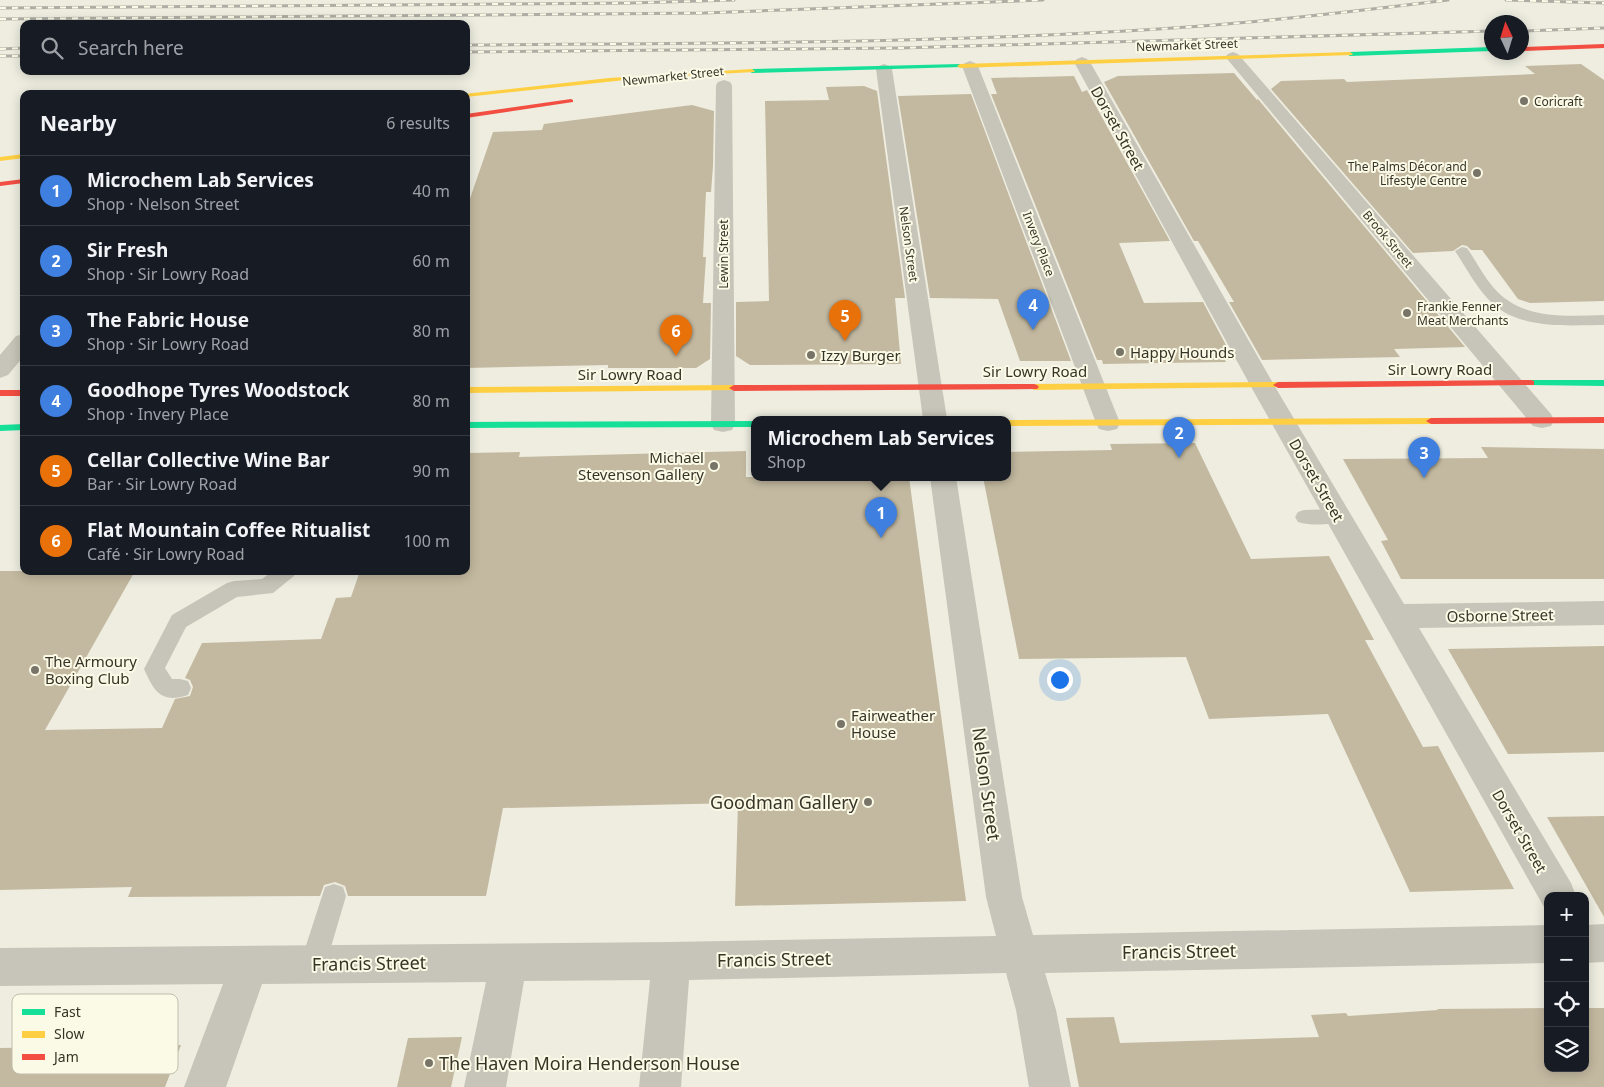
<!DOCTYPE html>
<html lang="en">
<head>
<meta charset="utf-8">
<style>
  :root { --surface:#171b24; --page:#242831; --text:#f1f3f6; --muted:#9ea1a6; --line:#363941; --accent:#ea580c }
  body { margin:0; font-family:"Noto Sans",sans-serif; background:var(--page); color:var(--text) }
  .controls { position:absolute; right:15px; bottom:15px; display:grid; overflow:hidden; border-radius:10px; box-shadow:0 2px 12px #0003 }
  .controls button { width:45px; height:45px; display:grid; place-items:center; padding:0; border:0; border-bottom:1px solid var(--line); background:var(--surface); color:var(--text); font:25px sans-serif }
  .compass { position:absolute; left:1484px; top:15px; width:45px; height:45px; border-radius:50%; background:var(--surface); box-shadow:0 2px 12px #0003; rotate:356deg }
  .you { position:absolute; left:1059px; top:679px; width:18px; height:18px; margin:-12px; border:4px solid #fff; border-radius:50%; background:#1a73e8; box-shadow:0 0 0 8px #1a73e833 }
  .badge { display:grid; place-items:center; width:32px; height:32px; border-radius:50%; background:var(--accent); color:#fff; font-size:16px; font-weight:700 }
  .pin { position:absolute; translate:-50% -41px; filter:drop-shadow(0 1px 2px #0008) }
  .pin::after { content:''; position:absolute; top:26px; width:18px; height:15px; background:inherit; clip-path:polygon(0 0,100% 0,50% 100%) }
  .popup { position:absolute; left:751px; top:416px; width:260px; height:65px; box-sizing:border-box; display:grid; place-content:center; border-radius:10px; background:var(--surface); filter:drop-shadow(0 1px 4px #0005); font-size:16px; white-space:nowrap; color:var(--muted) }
  .popup b { font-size:19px; color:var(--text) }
  .popup::after { content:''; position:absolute; left:50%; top:100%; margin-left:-10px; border:10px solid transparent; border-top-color:var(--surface) }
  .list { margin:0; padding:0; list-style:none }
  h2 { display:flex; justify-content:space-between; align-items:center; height:65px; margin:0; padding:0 20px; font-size:21px }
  h2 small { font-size:16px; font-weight:400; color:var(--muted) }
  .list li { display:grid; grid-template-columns:32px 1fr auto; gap:15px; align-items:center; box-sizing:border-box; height:70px; padding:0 20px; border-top:1px solid var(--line) }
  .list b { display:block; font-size:19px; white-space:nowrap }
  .list p { margin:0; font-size:16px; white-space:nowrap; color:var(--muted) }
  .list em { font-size:16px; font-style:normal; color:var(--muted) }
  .icon { flex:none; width:28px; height:28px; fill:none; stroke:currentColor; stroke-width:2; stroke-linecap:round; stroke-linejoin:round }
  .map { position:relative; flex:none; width:1604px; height:1087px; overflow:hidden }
  .search { position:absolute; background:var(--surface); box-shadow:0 2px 12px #0003; left:20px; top:20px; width:450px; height:55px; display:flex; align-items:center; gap:12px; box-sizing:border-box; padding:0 18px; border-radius:10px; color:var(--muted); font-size:19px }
  .panel { position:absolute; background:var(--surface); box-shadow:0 2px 12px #0003; left:20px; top:90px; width:450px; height:485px; border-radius:10px }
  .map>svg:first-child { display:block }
</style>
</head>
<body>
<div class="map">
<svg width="1604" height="1087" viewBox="0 0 1604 1087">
  <rect width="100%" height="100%" fill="#eeede0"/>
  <g fill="#c3b9a0">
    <path d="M 1581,64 L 1604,80 L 1604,301 L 1530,303 L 1518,299 L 1482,250 L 1471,250 L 1467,246 L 1462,245 L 1453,251 L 1413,253 L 1271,89 L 1281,81 L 1344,79 L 1347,82 L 1535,74 L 1525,66 Z"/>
    <path d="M 1234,73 L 1257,100 L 1258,99 L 1465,347 L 1394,349 L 1400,357 L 1262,360 L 1229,302 L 1234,302 L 1198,241 L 1194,241 L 1104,82 L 1118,76 Z"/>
    <path d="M 1074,76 L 1082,92 L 1087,90 L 1170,241 L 1119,243 L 1144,303 L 1203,302 L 1234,360 L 1225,360 L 1226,362 L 1103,364 L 1102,360 L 1097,360 L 991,94 L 997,94 L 991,78 Z"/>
    <path d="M 864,86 L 877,91 L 905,298 L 895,298 L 901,364 L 750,365 L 736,356 L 736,302 L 769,301 L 765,101 L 829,100 L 826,87 Z"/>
    <path d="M 971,94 L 1071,361 L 1020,361 L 998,299 L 930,298 L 898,96 Z"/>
    <path d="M 692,105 L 714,111 L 713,166 L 711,192 L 706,192 L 703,257 L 706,257 L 703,303 L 711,303 L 710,359 L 696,368 L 608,368 L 608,365 L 466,368 L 466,210 L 493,132 L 542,130 L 544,124 Z"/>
    <path d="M 1195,443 L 1251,559 L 1329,556 L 1374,640 L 1365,640 L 1423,747 L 1438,746 L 1514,889 L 1410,892 L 1328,714 L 1209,719 L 1186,657 L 1019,659 L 983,477 L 1007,477 L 1007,452 L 1112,450 L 1110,444 Z"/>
    <path d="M 1481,447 L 1604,449 L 1604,579 L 1401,579 L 1381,541 L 1388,540 L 1343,459 L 1488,458 Z"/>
    <path d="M 746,451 L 746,477 L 909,477 L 966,901 L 735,906 L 738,803 L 503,808 L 486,896 L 348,896 L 345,886 L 335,882 L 324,885 L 320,896 L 128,897 L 132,887 L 0,890 L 0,571 L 135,571 L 45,730 L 162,728 L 175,699 L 190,696 L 193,687 L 190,680 L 185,678 L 202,643 L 321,639 L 336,598 L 351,597 L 360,571 L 466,571 L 466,453 L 520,452 L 519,457 Z"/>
    <path d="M 1604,646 L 1604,752 L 1508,754 L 1448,649 Z"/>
    <path d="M 1604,816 L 1604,917 L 1547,817 Z"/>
    <path d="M 1548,1008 L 1548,1068 L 1585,1068 L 1585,1008 L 1604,1008 L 1604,1087 L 1079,1087 L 1066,1018 L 1114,1017 L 1120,1043 L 1319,1037 L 1311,1015 L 1346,1013 L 1348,1016 L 1438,1010 L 1437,1009 Z"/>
    <path d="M 462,1037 L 451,1087 L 397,1087 L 408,1038 Z"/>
    <path d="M 181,1045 L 165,1087 L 0,1087 L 0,1048 Z"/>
  </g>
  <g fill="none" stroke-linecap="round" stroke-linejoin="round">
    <g fill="#c7c5b9" fill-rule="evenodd">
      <path d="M 1462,247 L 1467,248 C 1476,261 1483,275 1493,287 C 1521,320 1564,316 1604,315 L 1604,325 C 1569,325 1522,330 1493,304 C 1477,289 1467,269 1455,251 Z"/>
      <path d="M 1338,509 L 1344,511 L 1347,516 L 1344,521 C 1331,525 1311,526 1298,522 L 1295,517 L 1298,512 L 1304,510 Z"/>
      <path d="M 273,571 L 296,571 L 294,576 L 273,593 L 237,597 L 186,627 L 165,668 L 172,679 L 180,679 L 188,681 L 191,688 L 188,695 C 161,704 154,691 144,669 L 172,615 L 227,583 L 234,581 L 262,579 Z"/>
      <path d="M 334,884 L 343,887 L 346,896 L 326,964 L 322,973 L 313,977 L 304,973 L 300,964 L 325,887 Z"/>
    </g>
    <g fill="#c7c5b9" fill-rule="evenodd">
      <path d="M 1233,52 L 1238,54 L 1551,414 L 1554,420 L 1551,426 L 1542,428 L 1533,426 L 1228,60 L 1225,57 L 1228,54 Z"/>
      <path d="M 1082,57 L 1087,59 L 1090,62 L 1274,385 L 1404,604 L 1604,601 L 1604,625 L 1419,628 L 1571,883 L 1576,896 L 1548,896 L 1548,910 L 1545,909 L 1250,385 L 1074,62 L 1077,59 Z"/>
      <path d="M 970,61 L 975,63 L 978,66 L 1120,423 L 1117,429 L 1108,431 L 1099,429 L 1096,423 L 962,66 L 965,63 Z"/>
      <path d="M 884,64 L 889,66 L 892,69 L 947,419 L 923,419 L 876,69 L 879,66 Z"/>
      <path d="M 724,80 L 730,82 L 732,85 L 735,424 L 732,430 L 723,432 L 714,430 L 711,424 L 716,85 L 718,82 Z"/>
      <path d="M 24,334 L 24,356 L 8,375 L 0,378 L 0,355 L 16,336 Z"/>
      <path d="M 930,477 L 956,477 L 1022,897 L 1033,935 L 1548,925 L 1548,963 L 1045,973 L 1056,1010 L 1071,1087 L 1029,1087 L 1016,1010 L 1006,973 L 689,980 L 681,1087 L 639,1087 L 650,980 L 524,981 L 506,1087 L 464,1087 L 486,982 L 262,984 L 226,1087 L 184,1087 L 223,984 L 0,986 L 0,948 L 671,942 L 996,936 L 986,897 Z"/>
      <path d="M 1604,924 L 1604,962 L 1585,963 L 1585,925 Z"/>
    </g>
    <g fill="#16e098" fill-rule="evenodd">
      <path d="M 1492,47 L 1492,51 L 1350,56 L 1347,54 L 1350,52 Z"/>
      <path d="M 960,64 L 963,66 L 962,67 L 752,73 L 749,71 L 752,69 Z"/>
      <path d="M 1531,380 L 1604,380 L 1604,386 L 1528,385 L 1528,381 Z"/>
      <path d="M 755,421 L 755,427 L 466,428 L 466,422 Z"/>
      <path d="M 24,424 L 24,430 L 0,431 L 0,425 Z"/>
    </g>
    <g fill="#ffcf43" fill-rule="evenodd">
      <path d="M 1350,52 L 1353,54 L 1352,55 L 960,68 L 957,66 L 960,64 Z"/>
      <path d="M 752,69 L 755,71 L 754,72 L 644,78 L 466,97 L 466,94 L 464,94 L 609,78 Z"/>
      <path d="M 24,154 L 24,158 L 0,161 L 0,157 Z"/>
      <path d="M 1278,382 L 1281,383 L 1281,387 L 1034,390 L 1029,387 L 1034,384 Z"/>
      <path d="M 734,385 L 739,388 L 737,390 L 466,393 L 466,387 Z"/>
      <path d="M 1431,418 L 1436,421 L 1431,424 L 1007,426 L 1007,420 Z"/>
    </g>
    <g fill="#f24e42" fill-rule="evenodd">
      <path d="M 1604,44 L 1604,48 L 1522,51 L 1522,47 Z"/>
      <path d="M 571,99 L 573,100 L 573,102 L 466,118 L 466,114 Z"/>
      <path d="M 24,179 L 24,183 L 0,186 L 0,182 Z"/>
      <path d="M 1531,380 L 1534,381 L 1534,385 L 1278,388 L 1273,385 L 1278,382 Z"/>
      <path d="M 1034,384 L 1037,385 L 1039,387 L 1037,389 L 734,391 L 729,388 L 734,385 Z"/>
      <rect x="0" y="390" width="24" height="6"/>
      <path d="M 1604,417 L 1604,423 L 1431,424 L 1426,421 L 1431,418 Z"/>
    </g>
    <defs>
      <g id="rail">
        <path d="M 1506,0 L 1604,3"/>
        <path d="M 0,8 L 631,3 L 734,0"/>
        <path d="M 0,19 L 704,13 L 1043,0"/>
        <path d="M 1522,31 L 1604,28"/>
        <path d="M 466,45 C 711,43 957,44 1202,26 C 1284,20 1366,10 1448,0"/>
        <path d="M 0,49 L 24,48"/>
        <path d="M 466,52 L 900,48 L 1492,31"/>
        <path d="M 0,56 L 24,56"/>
      </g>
    </defs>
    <use href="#rail" stroke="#aeada4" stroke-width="3"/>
    <use href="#rail" stroke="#fbfae6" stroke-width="2" stroke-dasharray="6" stroke-linecap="butt"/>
  </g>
  <g fill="#787468" stroke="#fbfae6" stroke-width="2">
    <circle cx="1524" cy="101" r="5"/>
    <circle cx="1477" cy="173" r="5"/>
    <circle cx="1407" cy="313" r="5"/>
    <circle cx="1120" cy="352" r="5"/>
    <circle cx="811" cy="355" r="5"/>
    <circle cx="714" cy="466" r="5"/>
    <circle cx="35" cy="670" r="5"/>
    <circle cx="841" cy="724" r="5"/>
    <circle cx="868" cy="802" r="5"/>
    <circle cx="429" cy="1063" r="5"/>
  </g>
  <g text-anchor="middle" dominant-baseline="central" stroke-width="4" stroke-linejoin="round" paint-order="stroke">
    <g font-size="12" fill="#383327" stroke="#fbfae6">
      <text transform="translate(1187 45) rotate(-2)">Newmarket Street</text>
      <text transform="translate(673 76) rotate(-6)">Newmarket Street</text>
      <text transform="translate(1388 239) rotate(50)">Brook Street</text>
      <text transform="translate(909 244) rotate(82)">Nelson Street</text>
      <text transform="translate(1039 244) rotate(69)">Invery Place</text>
      <text transform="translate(723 254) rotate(-90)">Lewin Street</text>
    </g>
    <g font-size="12" fill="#383327" stroke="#fbfae6" text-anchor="start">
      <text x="1534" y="101">Coricraft</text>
      <text x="1467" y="166" text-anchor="end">The Palms Décor and<tspan x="1467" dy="14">Lifestyle Centre</tspan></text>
      <text x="1417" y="306">Frankie Fenner<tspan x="1417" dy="14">Meat Merchants</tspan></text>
    </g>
    <g font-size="15" fill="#383327" stroke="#fbfae6">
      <text transform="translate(1118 128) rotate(61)">Dorset Street</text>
      <text x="1440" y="369">Sir Lowry Road</text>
      <text x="1035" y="371">Sir Lowry Road</text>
      <text x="630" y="374">Sir Lowry Road</text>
      <text transform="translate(1317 480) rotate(60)">Dorset Street</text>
      <text transform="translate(1500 615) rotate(-1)">Osborne Street</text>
      <text transform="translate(1520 831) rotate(60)">Dorset Street</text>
    </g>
    <g font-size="15" fill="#383327" stroke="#fbfae6" text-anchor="start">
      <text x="1130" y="352">Happy Hounds</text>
      <text x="821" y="355">Izzy Burger</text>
      <text x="704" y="457" text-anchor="end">Michael<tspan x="704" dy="17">Stevenson Gallery</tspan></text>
      <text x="45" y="661">The Armoury<tspan x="45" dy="17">Boxing Club</tspan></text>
      <text x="851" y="715">Fairweather<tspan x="851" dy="17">House</tspan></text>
    </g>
    <g font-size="18" fill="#383327" stroke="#fbfae6">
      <text transform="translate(987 784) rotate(82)">Nelson Street</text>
      <text transform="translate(1179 951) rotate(-1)">Francis Street</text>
      <text transform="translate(774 959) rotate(-1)">Francis Street</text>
      <text transform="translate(369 963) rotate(-1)">Francis Street</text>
    </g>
    <g font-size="18" fill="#383327" stroke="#fbfae6" text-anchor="end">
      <text x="858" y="802">Goodman Gallery</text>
      <text x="439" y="1063" text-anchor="start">The Haven Moira Henderson House</text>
    </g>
  </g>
  <rect x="12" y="994" width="166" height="80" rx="8" fill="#fbfae6" stroke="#c0bead" stroke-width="1"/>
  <rect x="22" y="1009" width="23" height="6" fill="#16e098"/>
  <rect x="22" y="1031" width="23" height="7" fill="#ffcf43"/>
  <rect x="22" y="1054" width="23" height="6" fill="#f24e42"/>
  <g font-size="14" fill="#383327">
    <text x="54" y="1017">Fast</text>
    <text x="54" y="1039">Slow</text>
    <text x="54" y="1062">Jam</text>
  </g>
</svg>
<div class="controls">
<button>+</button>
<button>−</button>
<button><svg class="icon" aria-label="locate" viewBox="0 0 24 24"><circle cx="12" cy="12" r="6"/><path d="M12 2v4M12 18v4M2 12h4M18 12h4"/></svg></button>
<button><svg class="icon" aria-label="layers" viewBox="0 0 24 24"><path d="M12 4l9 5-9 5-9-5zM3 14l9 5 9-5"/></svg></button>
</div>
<svg class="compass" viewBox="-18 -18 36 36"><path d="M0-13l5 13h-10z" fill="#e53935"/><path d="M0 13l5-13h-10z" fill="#9ea1a6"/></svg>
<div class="you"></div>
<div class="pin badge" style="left:881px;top:538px;background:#3f7fe0">1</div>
<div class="popup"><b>Microchem Lab Services</b>Shop</div>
<div class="pin badge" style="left:1179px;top:458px;background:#3f7fe0">2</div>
<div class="pin badge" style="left:1424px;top:478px;background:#3f7fe0">3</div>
<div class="pin badge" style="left:1033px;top:330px;background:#3f7fe0">4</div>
<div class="pin badge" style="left:845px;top:341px;background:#e8710a">5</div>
<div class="pin badge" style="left:676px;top:356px;background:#e8710a">6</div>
<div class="search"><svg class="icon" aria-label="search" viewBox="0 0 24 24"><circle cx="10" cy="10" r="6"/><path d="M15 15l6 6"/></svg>Search here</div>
<section class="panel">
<h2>Nearby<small>6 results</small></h2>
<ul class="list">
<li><span class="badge" style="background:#3f7fe0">1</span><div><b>Microchem Lab Services</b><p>Shop · Nelson Street</p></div><em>40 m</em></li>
<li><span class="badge" style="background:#3f7fe0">2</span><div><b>Sir Fresh</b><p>Shop · Sir Lowry Road</p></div><em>60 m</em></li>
<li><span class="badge" style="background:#3f7fe0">3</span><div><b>The Fabric House</b><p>Shop · Sir Lowry Road</p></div><em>80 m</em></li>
<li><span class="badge" style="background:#3f7fe0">4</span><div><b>Goodhope Tyres Woodstock</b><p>Shop · Invery Place</p></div><em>80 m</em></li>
<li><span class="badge" style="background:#e8710a">5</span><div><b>Cellar Collective Wine Bar</b><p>Bar · Sir Lowry Road</p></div><em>90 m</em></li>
<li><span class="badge" style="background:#e8710a">6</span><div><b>Flat Mountain Coffee Ritualist</b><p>Café · Sir Lowry Road</p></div><em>100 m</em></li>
</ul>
</section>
</div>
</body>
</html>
